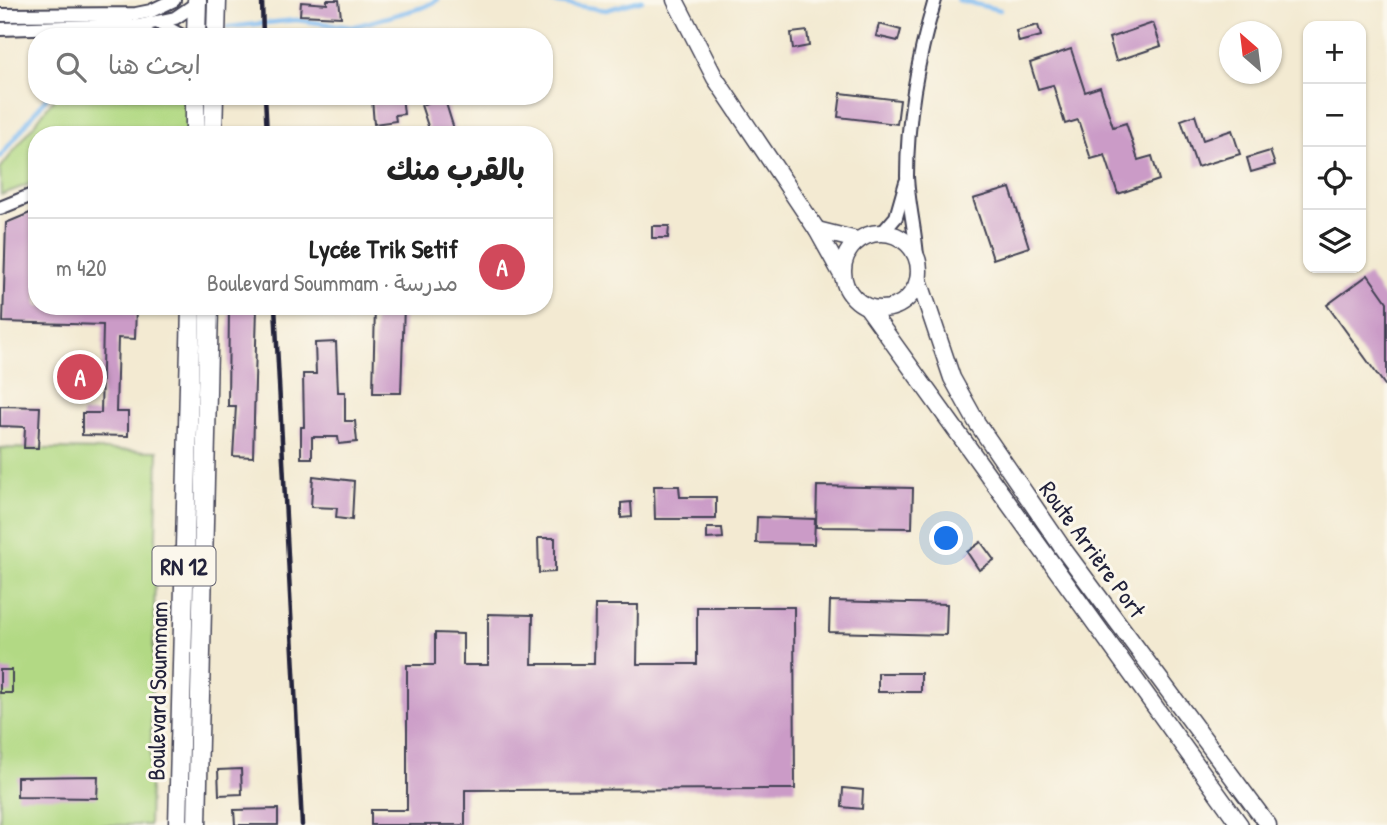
<!DOCTYPE html>
<html lang="ar">
<head>
<meta charset="utf-8">
<style>
  :root { --surface:#fff; --page:#f2f2f2; --text:#222; --muted:#767676; --line:#e0e0e0; --accent:#d1495b }
  body { margin:0; font-family:"Patrick Hand","Playpen Sans Arabic",sans-serif; background:var(--page); color:var(--text); direction:rtl }
  .controls { position:absolute; right:21px; top:21px; display:grid; overflow:hidden; border-radius:14px; box-shadow:0 2px 5px #0004 }
  .controls button { width:63px; height:63px; display:grid; place-items:center; padding:0; border:0; border-bottom:2px solid var(--line); background:var(--surface); color:var(--text); font:35px sans-serif }
  .compass { position:absolute; left:1219px; top:21px; width:63px; height:63px; border-radius:50%; background:var(--surface); box-shadow:0 2px 5px #0004; rotate:332deg }
  .you { position:absolute; left:947px; top:539px; width:24px; height:24px; margin:-18px; border:5px solid #fff; border-radius:50%; background:#1a73e8; box-shadow:0 0 0 10px #1a73e833 }
  .badge { display:grid; place-items:center; width:46px; height:46px; border-radius:50%; background:var(--accent); color:#fff; font-size:23px; font-weight:700 }
  .pin { position:absolute; translate:-50% -50%; border:4px solid #fff; box-shadow:0 2px 7px #0006 }
  .list { margin:0; padding:0; list-style:none }
  h2 { display:flex; justify-content:space-between; align-items:center; height:91px; margin:0; padding:0 28px; font-size:30px }
  h2 small { font-size:23px; font-weight:400; color:var(--muted) }
  .list li { display:grid; grid-template-columns:46px 1fr auto; gap:21px; align-items:center; box-sizing:border-box; height:98px; padding:0 28px; border-top:2px solid var(--line) }
  .list b { display:block; font-size:26px; white-space:nowrap }
  .list p { margin:0; font-size:23px; white-space:nowrap; color:var(--muted) }
  .list em { font-size:23px; font-style:normal; color:var(--muted) }
  .icon { flex:none; width:38px; height:38px; fill:none; stroke:currentColor; stroke-width:2; stroke-linecap:round; stroke-linejoin:round }
  .map { position:relative; flex:none; width:1387px; height:825px; overflow:hidden; direction:ltr }
  .search { position:absolute; background:var(--surface); box-shadow:0 2px 5px #0004; left:28px; top:28px; width:525px; height:77px; display:flex; align-items:center; gap:18px; box-sizing:border-box; padding:0 24px; border-radius:28px; color:var(--muted); font-size:26px }
  .panel { position:absolute; background:var(--surface); box-shadow:0 2px 5px #0004; left:28px; top:126px; width:525px; height:189px; border-radius:28px; direction:rtl }
  .map>svg:first-child { display:block }
</style>
</head>
<body>
<div class="map">
<svg width="1387" height="825" viewBox="0 0 1387 825">
  <rect width="100%" height="100%" fill="#fbf7ec"/>
  <filter id="ink" filterUnits="userSpaceOnUse"><feTurbulence type="fractalNoise" baseFrequency=".0143" numOctaves="2"/><feDisplacementMap in="SourceGraphic" scale="14" xChannelSelector="R" yChannelSelector="G"/><feConvolveMatrix kernelMatrix="1 2 1 2 8 2 1 2 1" color-interpolation-filters="sRGB"/></filter>
  <filter id="wash" filterUnits="userSpaceOnUse"><feTurbulence type="fractalNoise" baseFrequency=".00686" numOctaves="4" result="noise"/><feDisplacementMap in="SourceGraphic" scale="28" xChannelSelector="R" yChannelSelector="G"/><feGaussianBlur stdDeviation="1.57" result="paint"/><feColorMatrix in="noise" values="0 0 0 0 0 0 0 0 0 0 0 0 0 0 0 0 0 1.4 0 .05"/><feComposite in="paint" operator="in"/></filter>
  <g filter="url(#wash)">
    <rect width="100%" height="100%" fill="#f3ead2"/>
    <g fill="#b2d984" stroke="#6a7e60" stroke-width="2">
      <path d="M 56,96 L 186,96 L 187,135 L 37,135 L 37,181 L 1,195 L 0,169 Z"/>
      <path d="M 0,448 L 158,451 L 149,825 L 0,825 Z"/>
    </g>
    <g fill="none" stroke-linecap="round" stroke-linejoin="round">
      <g stroke="#80bcf2" stroke-width="4.5">
        <path d="M 539,0 L 606,10 L 642,0"/>
        <path d="M 958,0 L 1000,10"/>
        <path d="M 228,27 L 296,20 L 352,27 L 424,7 L 437,0"/>
        <path d="M 0,157 L 48,96"/>
      </g>
    </g>
    <g id="blocks">
      <g fill="#cb9bc7">
        <path d="M 327,0 L 339,0 L 341,17 L 300,15 L 301,2 L 327,4 Z"/>
        <path d="M 1153,23 L 1161,46 L 1116,61 L 1109,38 Z"/>
        <path d="M 879,24 L 901,30 L 898,41 L 876,36 Z"/>
        <path d="M 1038,25 L 1041,36 L 1019,42 L 1016,31 Z"/>
        <path d="M 807,31 L 809,46 L 793,49 L 791,33 Z"/>
        <path d="M 1071,49 L 1085,92 L 1100,87 L 1113,127 L 1126,123 L 1138,160 L 1152,156 L 1159,180 L 1118,194 L 1105,155 L 1091,159 L 1078,120 L 1065,124 L 1053,85 L 1038,89 L 1030,63 Z"/>
        <path d="M 841,93 L 900,100 L 897,124 L 838,117 Z"/>
        <path d="M 402,96 L 404,114 L 395,115 L 396,121 L 374,124 L 372,99 Z"/>
        <path d="M 444,97 L 454,129 L 431,135 L 421,105 Z"/>
        <path d="M 1195,115 L 1203,140 L 1232,130 L 1240,154 L 1197,167 L 1181,120 Z"/>
        <path d="M 1270,151 L 1275,165 L 1251,172 L 1247,158 Z"/>
        <path d="M 1010,188 L 1029,247 L 993,259 L 973,199 Z"/>
        <path d="M 37,210 L 37,306 L 136,306 L 135,339 L 118,338 L 116,412 L 128,412 L 128,436 L 82,435 L 82,413 L 101,413 L 103,325 L 3,322 L 6,223 Z"/>
        <path d="M 652,226 L 669,226 L 668,238 L 652,238 Z"/>
        <path d="M 1368,275 L 1387,302 L 1387,388 L 1327,305 Z"/>
        <path d="M 229,306 L 257,306 L 253,457 L 233,456 L 236,406 L 228,406 Z"/>
        <path d="M 375,306 L 404,306 L 401,393 L 373,393 Z"/>
        <path d="M 336,342 L 338,392 L 345,392 L 345,421 L 355,421 L 357,442 L 339,444 L 338,437 L 312,437 L 312,458 L 301,458 L 301,427 L 304,427 L 303,374 L 316,374 L 315,343 Z"/>
        <path d="M 0,406 L 40,407 L 38,448 L 24,448 L 25,427 L 0,426 Z"/>
        <path d="M 313,476 L 354,481 L 352,520 L 336,518 L 337,508 L 311,507 Z"/>
        <path d="M 654,486 L 679,486 L 680,497 L 716,497 L 716,519 L 655,519 Z"/>
        <path d="M 817,486 L 913,488 L 912,528 L 816,527 Z"/>
        <path d="M 631,502 L 632,517 L 621,518 L 621,503 Z"/>
        <path d="M 757,517 L 815,519 L 814,544 L 756,543 Z"/>
        <path d="M 707,528 L 722,528 L 723,538 L 707,539 Z"/>
        <path d="M 538,538 L 555,538 L 555,572 L 539,573 Z"/>
        <path d="M 981,542 L 994,560 L 979,570 L 967,552 Z"/>
        <path d="M 830,601 L 947,604 L 946,635 L 829,632 Z"/>
        <path d="M 595,605 L 638,605 L 637,664 L 697,664 L 697,607 L 794,607 L 795,789 L 465,790 L 465,825 L 371,825 L 371,810 L 407,810 L 407,665 L 435,665 L 435,633 L 463,634 L 463,665 L 488,665 L 488,614 L 533,615 L 532,664 L 594,664 Z"/>
        <rect x="0" y="670" width="12" height="23"/>
        <rect x="878" y="673" width="43" height="19"/>
        <path d="M 241,769 L 242,794 L 219,795 L 218,770 Z"/>
        <path d="M 98,776 L 97,798 L 17,797 L 17,777 Z"/>
        <path d="M 843,788 L 863,790 L 862,809 L 842,807 Z"/>
        <path d="M 278,809 L 278,825 L 235,825 L 234,810 Z"/>
      </g>
    </g>
  </g>
  <g filter="url(#ink)">
    <use href="#blocks" fill-opacity="0" stroke="#414052" stroke-width="2"/>
    <g fill="none" stroke-linecap="round" stroke-linejoin="round">
      <defs>
        <g id="street">
          <path d="M 0,15 L 136,14 L 151,11 L 174,0"/>
          <path d="M 157,22 L 184,37"/>
          <path d="M 138,26 L 175,18 L 200,1"/>
          <path d="M 0,29 L 130,25 L 154,37"/>
          <path d="M 0,208 L 37,193"/>
          <path d="M 883,232 L 896,217 L 906,182"/>
          <path d="M 917,256 C 915,229 908,202 907,176 C 907,116 918,57 935,0"/>
        </g>
        <g id="secondary">
          <path d="M 675,0 L 715,78 L 817,230 L 842,275"/>
          <path d="M 817,230 L 857,240"/>
          <circle cx="881" cy="271" r="38"/>
          <path d="M 919,280 L 952,378 L 977,423 L 1064,550 L 1268,825"/>
          <path d="M 868,308 L 1240,825"/>
        </g>
        <g id="primary">
          <path d="M 196,37 L 197,0"/>
          <path d="M 216,37 L 217,0"/>
          <path d="M 195,135 L 195,96"/>
          <path d="M 213,135 L 214,96"/>
          <path d="M 178,825 L 191,306"/>
          <path d="M 197,825 L 209,306"/>
        </g>
      </defs>
      <use href="#street" stroke="#414052" stroke-width="16"/>
      <use href="#secondary" stroke="#414052" stroke-width="19"/>
      <use href="#primary" stroke="#414052" stroke-width="21"/>
      <use href="#street" stroke="#fff" stroke-width="12"/>
      <use href="#secondary" stroke="#fff" stroke-width="16"/>
      <use href="#primary" stroke="#fff" stroke-width="18"/>
      <g stroke="#22223b" stroke-width="4.5">
        <path d="M 262,0 L 263,37"/>
        <path d="M 265,96 L 267,135"/>
        <path d="M 275,306 L 302,825"/>
      </g>
    </g>
  </g>
  <g text-anchor="middle" dominant-baseline="central" stroke-width="6" stroke-linejoin="round" paint-order="stroke">
    <rect fill="#fbf7ec" stroke="#636270" stroke-width="2" x="152.5" y="546.5" width="63" height="39" rx="5"/>
    <g font-size="23" font-weight="bold" fill="#22223b">
      <text x="184" y="566">RN 12</text>
    </g>
    <g font-size="24" fill="#22223b" stroke="#fbf7ec">
      <text transform="translate(1093 549) rotate(54)">Route Arrière Port</text>
      <text transform="translate(157 691) rotate(-89)">Boulevard Soummam</text>
    </g>
  </g>
</svg>
<div class="controls">
<button>+</button>
<button>−</button>
<button><svg class="icon" aria-label="locate" viewBox="0 0 24 24"><circle cx="12" cy="12" r="6"/><path d="M12 2v4M12 18v4M2 12h4M18 12h4"/></svg></button>
<button><svg class="icon" aria-label="layers" viewBox="0 0 24 24"><path d="M12 4l9 5-9 5-9-5zM3 14l9 5 9-5"/></svg></button>
</div>
<svg class="compass" viewBox="-18 -18 36 36"><path d="M0-13l5 13h-10z" fill="#e53935"/><path d="M0 13l5-13h-10z" fill="#767676"/></svg>
<div class="you"></div>
<div class="pin badge" style="left:80px;top:377px">A</div>
<div class="search"><svg class="icon" aria-label="search" viewBox="0 0 24 24"><circle cx="10" cy="10" r="6"/><path d="M15 15l6 6"/></svg>ابحث هنا</div>
<section class="panel">
<h2>بالقرب منك<small></small></h2>
<ul class="list">
<li><span class="badge">A</span><div><b>Lycée Trik Setif</b><p>مدرسة · Boulevard Soummam</p></div><em>420 m</em></li>
</ul>
</section>
</div>
</body>
</html>
